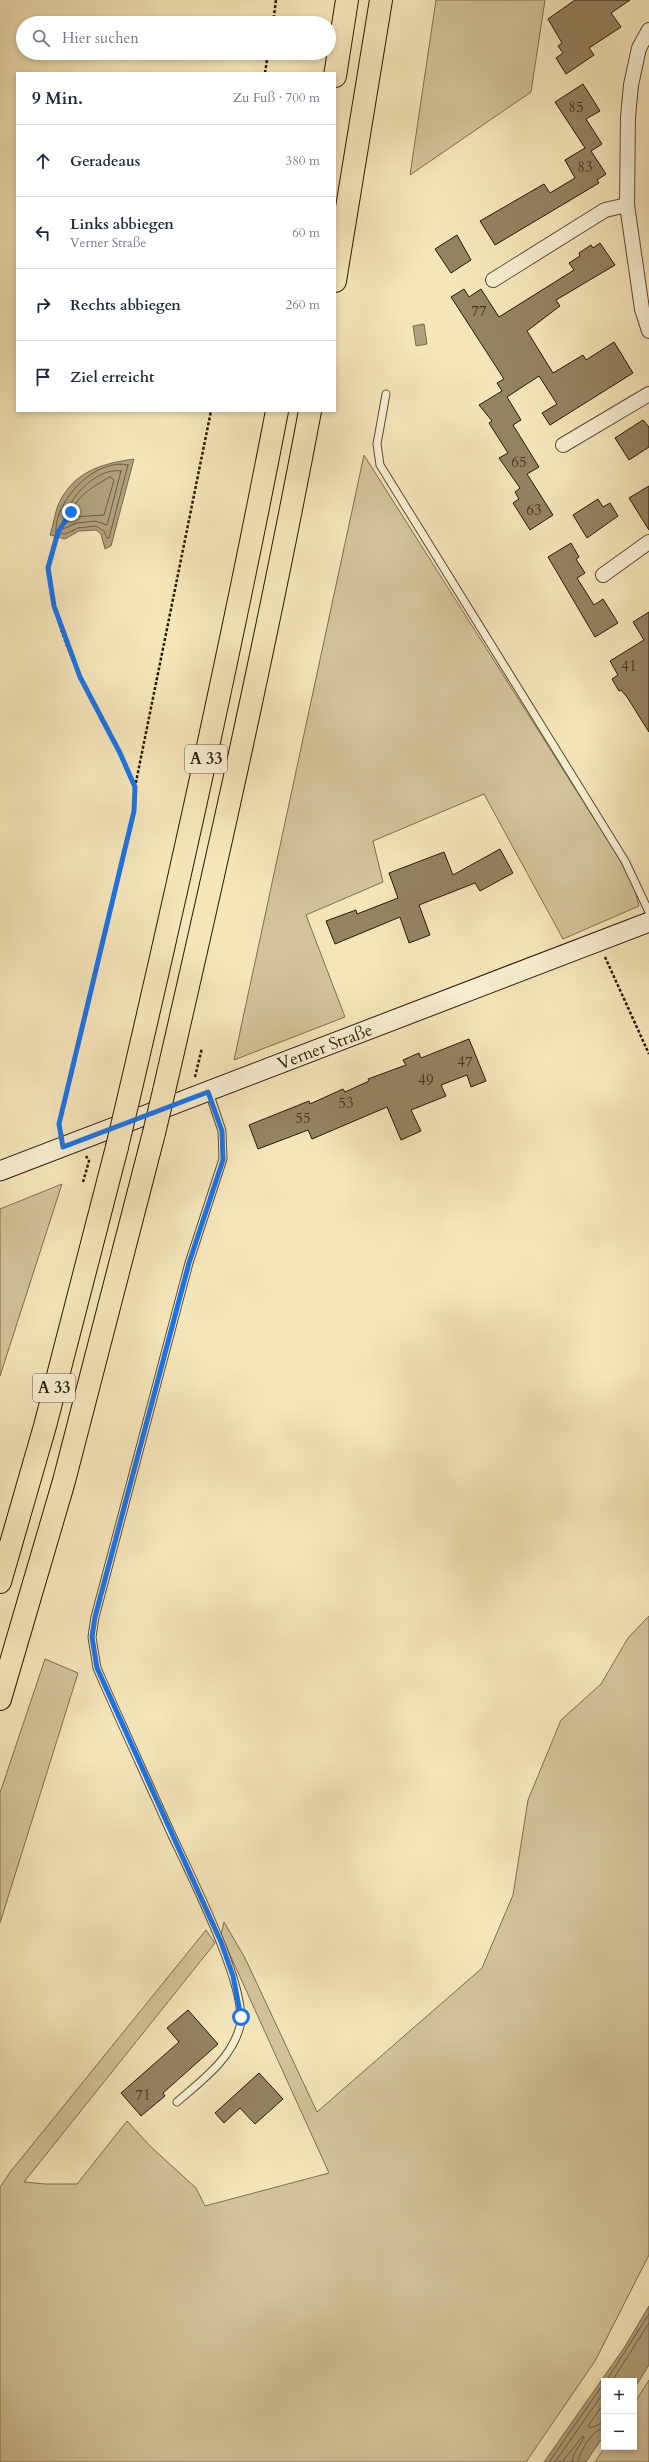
<!DOCTYPE html>
<html lang="de">
<head>
<meta charset="utf-8">
<style>
  :root { --surface:#fff; --page:#f6f6f7; --text:#1f2937; --muted:#747a83; --line:#e0e1e3 }
  body { margin:0; font-family:Cardo,serif; background:var(--page); color:var(--text) }
  .controls { position:absolute; right:12px; bottom:12px; display:grid; overflow:hidden; border-radius:0px; box-shadow:0 2px 6px #0003 }
  .controls button { width:36px; height:36px; display:grid; place-items:center; padding:0; border:0; border-bottom:1px solid var(--line); background:var(--surface); color:var(--text); font:20px sans-serif }
  .stop { position:absolute; width:12px; height:12px; margin:-9px; border:3px solid #1a73e8; border-radius:50%; background:#fff }
  .stop.end { background:#1a73e8; border-color:#fff; box-shadow:0 1px 4px #0008 }
  .list { margin:0; padding:0; list-style:none }
  h2 { display:flex; justify-content:space-between; align-items:center; height:52px; margin:0; padding:0 16px; font-size:17px }
  h2 small { font-size:13px; font-weight:400; color:var(--muted) }
  .list li { display:grid; grid-template-columns:26px 1fr auto; gap:12px; align-items:center; box-sizing:border-box; height:72px; padding:0 16px; border-top:1px solid var(--line) }
  .list b { display:block; font-size:15px; white-space:nowrap }
  .list p { margin:0; font-size:13px; white-space:nowrap; color:var(--muted) }
  .list em { font-size:13px; font-style:normal; color:var(--muted) }
  .icon { flex:none; width:22px; height:22px; fill:none; stroke:currentColor; stroke-width:2; stroke-linecap:round; stroke-linejoin:round }
  .map { position:relative; flex:none; width:649px; height:2462px; overflow:hidden }
  .search { position:absolute; background:var(--surface); box-shadow:0 2px 6px #0003; left:16px; top:16px; width:320px; height:44px; display:flex; align-items:center; gap:10px; box-sizing:border-box; padding:0 14px; border-radius:22px; color:var(--muted); font-size:15px }
  .panel { position:absolute; background:var(--surface); box-shadow:0 2px 6px #0003; left:16px; top:72px; width:320px; height:340px; border-radius:0px }
  .map>svg:first-child { display:block }
</style>
</head>
<body>
<div class="map">
<svg width="649" height="2462" viewBox="0 0 649 2462">
  <rect width="100%" height="100%" fill="#f5e6ba"/>
  <filter id="stains"><feTurbulence type="fractalNoise" baseFrequency=".005" numOctaves="4"/><feColorMatrix values="0 0 0 0 .2 0 0 0 0 .09 0 0 0 0 .02 0 0 0 .5 -.17"/></filter>
  <radialGradient id="worn" r=".72"><stop offset=".6" stop-color="#630" stop-opacity="0"/><stop offset="1" stop-color="#630" stop-opacity=".3"/></radialGradient>
  <g fill="#d3c39b" stroke="#806d4f">
    <path d="M 436,0 L 545,0 L 531,92 L 410,175 Z"/>
    <path d="M 364,455 L 631,877 L 639,906 L 563,939 L 484,794 L 373,841 L 383,882 L 306,915 L 345,1017 L 234,1060 Z"/>
    <path d="M 62,1184 L 0,1376 L 0,1209 Z"/>
    <path d="M 649,1616 L 649,2255 L 595,2361 L 526,2462 L 0,2462 L 0,2187 L 11,2171 L 206,1930 L 215,1943 L 24,2182 L 45,2184 L 77,2184 L 127,2121 L 150,2146 L 196,2188 L 205,2206 L 329,2173 L 221,1935 L 224,1922 L 245,1958 L 317,2112 L 482,1968 L 513,1895 L 528,1800 L 561,1720 L 601,1684 L 628,1638 Z"/>
    <path d="M 45,1659 L 78,1673 L 0,1923 L 0,1793 Z"/>
    <path d="M 649,2380 L 649,2462 L 595,2462 L 605,2447 L 634,2447 L 634,2404 Z"/>
  </g>
  <g fill="#b1a07c" stroke="#7c694c">
    <path d="M 424,324 L 427,344 L 416,346 L 413,326 Z"/>
    <path d="M 134,459 L 111,546 L 105,549 L 101,534 L 96,530 L 79,531 L 65,539 L 50,535 C 54,523 55,509 61,499 C 77,470 105,463 134,459 Z"/>
    <path d="M 649,2306 L 649,2365 L 634,2389 L 634,2381 L 604,2381 L 604,2435 L 586,2462 L 544,2462 L 624,2348 Z"/>
  </g>
  <g fill="none" stroke-linecap="round" stroke-linejoin="round">
    <g stroke="#6f5c40" stroke-width="1">
      <path d="M 128,465 L 109,538 L 107,538 L 104,531 L 96,526 L 78,528 L 65,534 L 56,532 C 54,501 96,457 128,465 Z"/>
      <path d="M 121,471 L 107,525 L 95,521 L 77,523 L 63,529 C 61,504 96,466 121,471 Z"/>
      <path d="M 110,477 L 114,480 L 104,515 L 72,517 C 71,498 96,485 110,477 Z"/>
      <path d="M 606,2381 L 649,2314"/>
      <path d="M 612,2381 L 649,2323"/>
      <path d="M 604,2403 L 588,2426 L 591,2428 L 604,2422"/>
      <path d="M 549,2462 L 604,2383"/>
      <path d="M 555,2462 L 604,2392"/>
      <path d="M 562,2462 L 583,2436 L 584,2438 L 574,2454 L 572,2462"/>
      <path d="M 578,2462 C 579,2452 593,2429 604,2428"/>
    </g>
  </g>
  <g fill="#958362" stroke="#2d1703">
    <path d="M 575,0 L 630,0 L 611,13 L 621,27 L 589,48 L 594,55 L 566,74 L 556,58 L 563,53 L 558,46 L 562,43 L 548,19 Z"/>
    <path d="M 583,84 L 600,111 L 586,119 L 602,144 L 591,151 L 606,174 L 597,180 L 599,183 L 495,245 L 480,221 L 544,184 L 550,193 L 575,178 L 565,160 L 585,148 L 555,102 Z"/>
    <path d="M 457,235 L 471,260 L 451,273 L 435,249 Z"/>
    <path d="M 600,243 L 615,265 L 556,300 L 560,306 L 527,331 L 553,373 L 583,355 L 586,360 L 614,342 L 633,373 L 550,425 L 542,413 L 557,404 L 539,376 L 507,397 L 521,420 L 513,425 L 539,467 L 527,474 L 553,515 L 530,530 L 513,503 L 519,499 L 515,492 L 520,488 L 499,458 L 508,453 L 489,423 L 492,421 L 479,405 L 502,391 L 497,383 L 504,379 L 451,297 L 464,289 L 469,297 L 481,289 L 499,317 L 574,270 L 569,263 L 580,256 L 579,253 L 591,245 L 593,248 Z"/>
    <path d="M 643,420 L 649,427 L 649,447 L 629,460 L 615,438 Z"/>
    <path d="M 649,486 L 649,530 L 629,498 Z"/>
    <path d="M 598,499 L 603,507 L 610,503 L 618,516 L 587,538 L 573,515 Z"/>
    <path d="M 571,543 L 579,557 L 576,559 L 585,573 L 577,578 L 594,605 L 603,599 L 618,623 L 595,637 L 548,557 Z"/>
    <path d="M 649,612 L 649,732 L 627,697 L 621,690 L 619,691 L 612,679 L 618,675 L 610,661 L 644,640 L 633,622 Z"/>
    <path d="M 500,849 L 513,873 L 480,891 L 475,883 L 419,905 L 430,935 L 409,943 L 400,917 L 335,944 L 326,921 L 356,910 L 357,914 L 398,898 L 389,873 L 444,852 L 453,875 Z"/>
    <path d="M 469,1039 L 486,1081 L 471,1087 L 467,1075 L 441,1085 L 446,1096 L 411,1110 L 421,1131 L 401,1140 L 387,1107 L 312,1139 L 308,1130 L 258,1149 L 249,1125 L 309,1101 L 310,1104 L 343,1089 L 345,1092 L 369,1081 L 368,1079 L 406,1065 L 403,1060 L 419,1053 L 421,1058 Z"/>
    <path d="M 188,2010 L 218,2044 L 163,2093 L 165,2096 L 141,2116 L 121,2093 L 179,2042 L 167,2028 Z"/>
    <path d="M 259,2073 L 283,2099 L 255,2124 L 240,2108 L 224,2123 L 215,2113 Z"/>
  </g>
  <g fill="none" stroke-linecap="round" stroke-linejoin="round">
    <defs>
      <g id="lane">
        <path d="M 386,394 L 377,444 L 380,465 L 625,861 L 649,912"/>
        <path d="M 177,2102 C 201,2081 232,2059 240,2026 C 249,1989 188,1870 170,1831 C 146,1777 121,1723 97,1668 L 92,1637 L 95,1617 L 189,1263 L 223,1159 L 222,1131 L 209,1092"/>
      </g>
      <g id="street">
        <path d="M 649,30 L 639,48 L 631,85 L 628,117 L 627,205 L 642,309 L 649,331"/>
        <path d="M 493,280 L 605,210 L 627,205"/>
        <path d="M 563,445 L 649,394"/>
        <path d="M 603,575 L 649,542"/>
      </g>
      <g id="secondary">
        <path id="s1" d="M 0,1171 L 649,922"/>
      </g>
      <g id="highway">
        <path d="M 335,76 L 347,0"/>
        <path d="M 335,281 L 381,0"/>
        <path d="M 164,1091 C 216,865 267,639 310,411"/>
        <path d="M 127,1105 C 181,874 232,644 277,411"/>
        <path d="M 0,1582 L 45,1426 L 117,1147"/>
        <path d="M 0,1699 L 64,1481 L 154,1133"/>
      </g>
    </defs>
    <use href="#lane" stroke="#5f4b31" stroke-width="9"/>
    <use href="#street" stroke="#5f4b31" stroke-width="16"/>
    <use href="#secondary" stroke="#2d1703" stroke-width="21"/>
    <use href="#highway" stroke="#2d1703" stroke-width="24"/>
    <g stroke="#2d1703" stroke-width="2.5" stroke-dasharray="3 2" stroke-linecap="butt">
      <path d="M 273,23 L 276,0"/>
      <path d="M 265,73 L 268,53"/>
      <path d="M 71,511 C 61,528 51,547 48,567 C 48,574 50,582 51,588 C 62,659 107,721 135,786"/>
      <path d="M 605,957 L 649,1054"/>
      <path d="M 195,1077 L 202,1048"/>
      <path d="M 60,1129 L 59,1124 L 134,811 L 135,787 L 211,411"/>
      <path d="M 83,1182 L 89,1161 L 86,1156"/>
    </g>
    <use href="#lane" stroke="#f8efd2" stroke-width="7"/>
    <use href="#street" stroke="#f8efd2" stroke-width="14"/>
    <use href="#secondary" stroke="#f8efd2" stroke-width="19"/>
    <use href="#highway" stroke="#f5e6ba" stroke-width="22"/>
    <defs>
      <g id="highway-bridge">
        <path d="M 154,1133 L 164,1091"/>
        <path d="M 117,1147 L 127,1105"/>
      </g>
    </defs>
    <use href="#highway-bridge" stroke="#2d1703" stroke-width="24" stroke-linecap="butt"/>
    <use href="#highway-bridge" stroke="#f5e6ba" stroke-width="22"/>
  </g>
  <g fill="none" stroke-linecap="round" stroke-linejoin="round">
    <path stroke="#1a73e8" stroke-width="5" d="M 71,512 L 58,532 L 48,568 L 54,606 L 80,677 L 120,753 L 135,787 L 134,811 L 59,1124 L 63,1147 L 208,1092 L 222,1131 L 223,1160 L 189,1263 L 95,1617 L 92,1637 L 97,1668 L 221,1942 L 233,1976 L 241,2017"/>
  </g>
  <g text-anchor="middle" dominant-baseline="central" stroke-width="3.5" stroke-linejoin="round" paint-order="stroke">
    <g font-size="15" fill="#47321b">
      <text x="576" y="107">85</text>
      <text x="585" y="167">83</text>
      <text x="479" y="311">77</text>
      <text x="519" y="462">65</text>
      <text x="534" y="510">63</text>
      <text x="629" y="666">41</text>
      <text x="465" y="1062">47</text>
      <text x="426" y="1080">49</text>
      <text x="346" y="1103">53</text>
      <text x="303" y="1118">55</text>
      <text x="143" y="2095">71</text>
    </g>
    <g fill="#f8efd2" stroke="#6a5841" stroke-width="1">
      <rect x="185" y="745" width="42" height="28" rx="3"/>
      <rect x="33" y="1374" width="42" height="28" rx="3"/>
    </g>
    <g font-size="16" font-weight="bold" fill="#2d1703">
      <text x="206" y="759">A 33</text>
      <text x="54" y="1388">A 33</text>
    </g>
    <g font-size="17" fill="#2d1703" stroke="#f8efd2">
      <text stroke="none"><textPath href="#s1" startOffset="348">Verner Straße</textPath></text>
    </g>
  </g>
  <rect width="100%" height="100%" filter="url(#stains)"/>
  <rect width="100%" height="100%" fill="url(#worn)"/>
</svg>
<div class="controls">
<button>+</button>
<button>−</button>
</div>
<div class="stop" style="left:241px;top:2017px"></div>
<div class="stop end" style="left:71px;top:512px"></div>
<div class="search"><svg class="icon" aria-label="search" viewBox="0 0 24 24"><circle cx="10" cy="10" r="6"/><path d="M15 15l6 6"/></svg>Hier suchen</div>
<section class="panel">
<h2>9 Min.<small>Zu Fuß · 700 m</small></h2>
<ul class="list">
<li><svg class="icon" aria-label="ahead" viewBox="0 0 24 24"><path d="M12 20V5M6 11l6-6 6 6"/></svg><div><b>Geradeaus</b></div><em>380 m</em></li>
<li><svg class="icon" aria-label="left" viewBox="0 0 24 24"><path d="M17 20v-9H6M10 6l-5 5 5 5"/></svg><div><b>Links abbiegen</b><p>Verner Straße</p></div><em>60 m</em></li>
<li><svg class="icon" aria-label="right" viewBox="0 0 24 24"><path d="M7 20v-9h11M14 6l5 5-5 5"/></svg><div><b>Rechts abbiegen</b></div><em>260 m</em></li>
<li><svg class="icon" aria-label="arrive" viewBox="0 0 24 24"><path d="M6 21V4h12l-3 4 3 4H6"/></svg><div><b>Ziel erreicht</b></div></li>
</ul>
</section>
</div>
</body>
</html>
